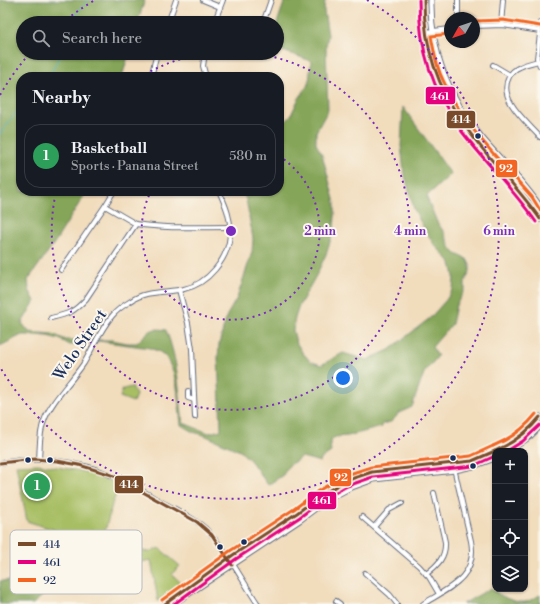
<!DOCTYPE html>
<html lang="en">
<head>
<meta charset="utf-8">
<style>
  :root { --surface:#171b24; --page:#20242c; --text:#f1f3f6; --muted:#9ea1a6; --line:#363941; --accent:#d690ce }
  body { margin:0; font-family:"Libre Bodoni",serif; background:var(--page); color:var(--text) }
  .controls { position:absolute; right:12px; bottom:12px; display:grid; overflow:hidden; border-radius:8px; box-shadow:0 1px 3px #0004 }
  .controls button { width:36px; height:36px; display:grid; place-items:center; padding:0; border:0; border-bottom:1px solid var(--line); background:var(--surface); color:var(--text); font:20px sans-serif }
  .compass { position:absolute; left:444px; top:12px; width:36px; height:36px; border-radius:50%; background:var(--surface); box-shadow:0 1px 3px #0004; rotate:230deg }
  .you { position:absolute; left:343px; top:378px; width:14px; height:14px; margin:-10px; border:3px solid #fff; border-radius:50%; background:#1a73e8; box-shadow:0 0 0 6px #1a73e833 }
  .badge { display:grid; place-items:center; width:26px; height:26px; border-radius:50%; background:var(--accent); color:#fff; font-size:13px; font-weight:700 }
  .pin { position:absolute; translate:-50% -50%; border:2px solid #fff; box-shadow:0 1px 4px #0006 }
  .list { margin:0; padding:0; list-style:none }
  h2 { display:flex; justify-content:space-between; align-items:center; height:52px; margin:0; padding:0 16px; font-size:17px }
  h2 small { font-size:13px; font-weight:400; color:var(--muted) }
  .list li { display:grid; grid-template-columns:26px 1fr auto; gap:12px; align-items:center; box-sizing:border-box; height:64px; margin:0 8px 8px; padding:0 8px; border:1px solid var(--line); border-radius:16px }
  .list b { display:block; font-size:15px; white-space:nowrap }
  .list p { margin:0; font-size:13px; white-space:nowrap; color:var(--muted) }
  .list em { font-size:13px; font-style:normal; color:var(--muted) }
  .icon { flex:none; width:22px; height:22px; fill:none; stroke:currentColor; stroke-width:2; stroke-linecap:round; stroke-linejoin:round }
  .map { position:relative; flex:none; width:540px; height:604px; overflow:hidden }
  .search { position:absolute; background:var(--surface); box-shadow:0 1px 3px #0004; left:16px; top:16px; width:268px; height:44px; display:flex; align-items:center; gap:10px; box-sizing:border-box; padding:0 14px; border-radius:22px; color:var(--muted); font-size:15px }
  .panel { position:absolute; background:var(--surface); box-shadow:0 1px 3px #0004; left:16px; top:72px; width:268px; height:124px; border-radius:16px }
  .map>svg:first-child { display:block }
</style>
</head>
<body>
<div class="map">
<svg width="540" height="604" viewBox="0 0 540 604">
  <rect width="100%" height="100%" fill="#fbf7ec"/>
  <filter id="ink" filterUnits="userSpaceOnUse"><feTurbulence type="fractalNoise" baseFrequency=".025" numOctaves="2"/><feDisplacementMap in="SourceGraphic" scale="8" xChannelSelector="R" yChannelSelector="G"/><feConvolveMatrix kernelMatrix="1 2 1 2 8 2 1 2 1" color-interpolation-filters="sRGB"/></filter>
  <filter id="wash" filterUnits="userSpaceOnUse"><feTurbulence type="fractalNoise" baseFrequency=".012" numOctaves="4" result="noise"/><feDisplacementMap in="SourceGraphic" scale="16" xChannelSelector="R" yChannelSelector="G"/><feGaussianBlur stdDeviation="0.9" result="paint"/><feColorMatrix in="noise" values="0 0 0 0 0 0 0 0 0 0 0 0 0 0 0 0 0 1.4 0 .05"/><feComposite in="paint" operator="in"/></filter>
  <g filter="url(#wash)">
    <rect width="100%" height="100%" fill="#f1dcbc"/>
    <g fill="#a7be63" stroke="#617660">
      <path d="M 132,387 L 136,395 L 133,402 L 120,397 L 123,389 Z"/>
      <path d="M 38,464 L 87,472 L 121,485 L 113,501 L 105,531 L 66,543 L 45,547 L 57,531 L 27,521 L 16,465 Z"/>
      <path d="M 117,547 L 149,552 L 159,548 L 180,566 L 172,574 L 181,583 L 158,601 L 151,560 L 98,571 L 55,579 L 54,575 L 83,563 L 105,556 Z"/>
    </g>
    <g fill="#85a559" stroke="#506a5c">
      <path d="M 0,0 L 145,0 L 137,23 L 23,23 L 23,53 L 129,53 L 122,77 L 21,77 L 21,191 L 87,191 L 55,242 L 28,280 L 29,290 L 35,301 L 22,323 L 29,332 L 53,334 L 66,340 L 112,340 L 127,343 L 137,343 C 148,332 150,327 166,330 C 178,359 179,392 183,423 L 209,433 L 221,430 L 218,358 L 219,344 L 227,315 L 237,298 L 252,252 L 253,239 L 246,199 L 242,191 L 279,191 L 279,124 L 283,124 L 290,117 L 298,100 L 309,83 L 311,61 L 277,49 L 277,23 L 285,0 L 291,2 L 292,0 L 325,0 L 324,11 L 328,35 L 326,47 L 328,110 L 316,132 L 316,144 L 322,154 L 335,203 L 335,216 L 334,228 L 327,252 L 317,274 L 299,306 L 295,318 L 293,330 L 296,342 L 302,352 L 310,361 L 321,365 L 343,353 L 367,360 L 389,350 L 430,318 L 446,300 L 453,289 L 454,276 L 451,263 L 433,243 L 420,221 L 414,209 L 404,172 L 401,146 L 403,107 L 451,174 L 428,195 L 427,198 L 437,222 L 444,232 L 451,249 L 456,254 L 467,259 L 470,265 L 470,271 L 465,282 L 465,289 L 456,305 L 452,324 L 432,347 L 438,356 L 424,373 L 412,407 L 397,414 L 397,416 L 391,422 L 382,424 L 382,427 L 348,436 L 335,437 L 330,442 L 331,452 L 322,458 L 320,462 L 302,457 L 289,465 L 283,475 L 268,485 L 250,460 L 240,451 L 204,435 L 193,432 L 181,425 L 177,387 L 173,371 L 166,357 L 160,352 L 150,348 L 99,341 L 83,344 L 70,345 L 59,339 L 47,336 L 34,335 L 22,335 L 0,346 Z"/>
      <path d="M 37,563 L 53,580 L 48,591 L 33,604 L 0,604 L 0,581 L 36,580 Z"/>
      <path d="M 491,588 C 499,596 514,603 525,602 C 530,601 536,597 540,595 L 540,604 L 463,604 Z"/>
    </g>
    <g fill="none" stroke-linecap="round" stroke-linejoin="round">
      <g stroke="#39aab6" stroke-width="1">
        <path d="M 72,23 L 76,14 L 88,0"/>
        <path d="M 49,77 L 61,53"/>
        <path d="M 0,134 L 21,106"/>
      </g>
    </g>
  </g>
  <g filter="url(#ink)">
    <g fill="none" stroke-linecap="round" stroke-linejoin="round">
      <defs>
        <g id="minor">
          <path d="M 203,0 L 220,7"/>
          <path d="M 458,0 L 458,18"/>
          <path d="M 168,23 L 176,0"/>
          <path d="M 214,23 L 223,0"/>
          <path d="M 263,23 L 271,0"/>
          <path d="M 540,23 L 540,27"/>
          <path d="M 501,25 L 503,0"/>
          <path d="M 474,26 L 503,25 L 540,31"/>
          <path d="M 425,32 L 450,29"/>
          <path d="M 540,34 L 537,58 L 540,66"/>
          <path d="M 205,53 L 203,66 L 206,77"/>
          <path d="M 538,61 C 532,63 525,64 520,67 C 515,69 511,73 509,77 C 497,99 527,122 540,137"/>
          <path d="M 493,65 L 510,75"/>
          <path d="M 151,77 L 157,53"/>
          <path d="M 105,206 L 136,224 C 167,229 199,227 230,227"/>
          <path d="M 61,270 L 105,206 L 114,191"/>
          <path d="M 179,290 L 188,323 L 192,349 L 195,417"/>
          <path d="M 51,318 C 68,314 73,313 86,299 L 136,224"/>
          <path d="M 188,391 L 188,398 L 194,400"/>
          <path d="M 39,460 C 40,447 39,433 44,421 C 51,401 72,381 84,363 C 93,348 100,330 112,316 C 117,310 124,305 131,301 C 146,290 166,293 184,289 C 208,284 228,259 230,235 C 232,220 225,204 219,191"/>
          <path d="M 0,463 C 37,456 79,460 113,476 C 130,483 146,493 162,502 C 176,510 193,517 206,529 C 227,550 241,579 258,604"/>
          <path d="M 362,517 L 419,566 L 429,577 L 439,594"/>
          <path d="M 374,527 L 389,510 L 402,503"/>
          <path d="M 365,573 L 390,595 L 397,604"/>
          <path d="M 426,574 C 438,565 446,557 445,542 L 434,493"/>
          <path d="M 336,601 L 340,604"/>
          <path d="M 423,604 C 449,588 478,577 471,541 L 454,468"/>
        </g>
        <g id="major">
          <path d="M 424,0 C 421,53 443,102 477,142 C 498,167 522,191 540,219"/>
          <path d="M 431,0 C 430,51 449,98 481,137 C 501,161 523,181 540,207"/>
          <path d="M 495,451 C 512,444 529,432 540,417"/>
          <path d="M 509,451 L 529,437 L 540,426"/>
          <path d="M 165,604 L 233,555 L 297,513 L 321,495 L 345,481 L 372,472 L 453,464 L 472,461 L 495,451"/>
          <path d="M 173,604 L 301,519 L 325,501 L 349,488 L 374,479 L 455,470 L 473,466 L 495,458"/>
        </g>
      </defs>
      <use href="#minor" stroke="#666c7f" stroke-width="6"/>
      <use href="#major" stroke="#666c7f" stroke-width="7"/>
      <use href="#minor" stroke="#fff" stroke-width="4"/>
      <use href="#major" stroke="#fff" stroke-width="5"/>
      <defs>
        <g id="bus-1">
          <path d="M 424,0 C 424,48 437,87 465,126 C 488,159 517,186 540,219"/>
          <path d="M 495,451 C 513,443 528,432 540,417"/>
          <path d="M 0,463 L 35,459 L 57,461 L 79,465 L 112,475 L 197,522 L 212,535 L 232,565"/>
          <path d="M 165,604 L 233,555 L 297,513 L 321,495 L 345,481 L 372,472 L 472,461 L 495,451"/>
        </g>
        <g id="bus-2">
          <path d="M 419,0 C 419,49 432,89 460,129 C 484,161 513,189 536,222"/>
          <path d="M 507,451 L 523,441 L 540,425"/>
          <path d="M 174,604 L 236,559 L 300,517 L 324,499 L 347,486 L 373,477 L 473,466 L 495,456"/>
        </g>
        <g id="bus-3">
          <path d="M 474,21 L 503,20 L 540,26"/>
          <path d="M 450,34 L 431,36 C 434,51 436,67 443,80 C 463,125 500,160 532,197 L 540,210"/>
          <path d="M 493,446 C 510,439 524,429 536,414"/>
          <path d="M 162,600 L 230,551 L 294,509 L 318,491 L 343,476 L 371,467 L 471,456 L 493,446"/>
        </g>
      </defs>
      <use href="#bus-1" stroke="#fbf7ec" stroke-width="6"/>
      <use href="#bus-2" stroke="#fbf7ec" stroke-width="6"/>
      <use href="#bus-3" stroke="#fbf7ec" stroke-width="6"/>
      <use href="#bus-1" stroke="#7a4b2a" stroke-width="3"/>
      <use href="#bus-2" stroke="#e5007d" stroke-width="3"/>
      <use href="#bus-3" stroke="#f26522" stroke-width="3"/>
    </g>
  </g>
  <g fill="none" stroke="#7b2cbf" stroke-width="2" stroke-dasharray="2 4">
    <path d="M279 156A89 89 0 1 1 151 191"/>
    <path d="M140 77A179 179 0 0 1 211 53M251 53A179 179 0 1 1 56 192"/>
    <path d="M0 95A268 268 0 0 1 30 53M62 23A268 268 0 0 1 95 0M367 0A268 268 0 1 1 0 367"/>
  </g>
  <g fill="#1b2f5e" stroke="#fbf7ec" stroke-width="1.5">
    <circle cx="478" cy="136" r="3.5"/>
    <circle cx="453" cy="458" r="3.5"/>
    <circle cx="28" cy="460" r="3.5"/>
    <circle cx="50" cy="460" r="3.5"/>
    <circle cx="473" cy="466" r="3.5"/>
    <circle cx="244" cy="542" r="3.5"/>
    <circle cx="220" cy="547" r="3.5"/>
  </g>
  <g text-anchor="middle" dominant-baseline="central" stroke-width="4" stroke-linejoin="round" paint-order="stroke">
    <g font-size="16" fill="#1b2f5e" stroke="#fbf7ec">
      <text transform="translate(80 345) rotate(-56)">Welo Street</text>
    </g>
  </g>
  <rect x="10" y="530" width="132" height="64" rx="6" fill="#fbf7ec" stroke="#b8bbc1" stroke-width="1"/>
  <rect x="18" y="542" width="18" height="4" fill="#7a4b2a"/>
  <rect x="18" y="560" width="18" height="4" fill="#e5007d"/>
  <rect x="18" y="578" width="18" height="4" fill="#f26522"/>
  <g font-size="11" fill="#1b2f5e">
    <text x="43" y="548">414</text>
    <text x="43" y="566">461</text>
    <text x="43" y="584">92</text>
  </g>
  <circle cx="231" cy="231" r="6" fill="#7b2cbf" stroke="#fbf7ec" stroke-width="2"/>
  <g font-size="12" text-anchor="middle" font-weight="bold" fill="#7b2cbf" stroke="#fbf7ec" stroke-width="4" stroke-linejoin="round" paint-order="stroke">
    <text x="320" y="235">2 min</text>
    <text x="410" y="235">4 min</text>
    <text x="499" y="235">6 min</text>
  </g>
  <g stroke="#fbf7ec" stroke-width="1.5">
    <rect x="425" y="86" width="31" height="19" rx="4" fill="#e5007d"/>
    <rect x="446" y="110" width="30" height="19" rx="4" fill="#7a4b2a"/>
    <rect x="495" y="159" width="23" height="19" rx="4" fill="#f26522"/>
    <rect x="329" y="468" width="23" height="19" rx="4" fill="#f26522"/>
    <rect x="114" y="475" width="30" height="19" rx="4" fill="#7a4b2a"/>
    <rect x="307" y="491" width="30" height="19" rx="4" fill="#e5007d"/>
  </g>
  <g font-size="11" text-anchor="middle" font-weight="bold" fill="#fff">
    <text x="440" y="100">461</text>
    <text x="461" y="123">414</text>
    <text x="506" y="172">92</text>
    <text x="341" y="481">92</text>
    <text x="129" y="488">414</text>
    <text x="322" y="504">461</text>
  </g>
</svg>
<div class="controls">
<button>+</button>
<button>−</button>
<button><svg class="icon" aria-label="locate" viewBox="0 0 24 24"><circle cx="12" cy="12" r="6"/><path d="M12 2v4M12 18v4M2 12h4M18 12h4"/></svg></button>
<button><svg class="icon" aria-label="layers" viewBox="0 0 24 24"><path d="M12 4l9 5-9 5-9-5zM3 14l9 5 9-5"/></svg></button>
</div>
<svg class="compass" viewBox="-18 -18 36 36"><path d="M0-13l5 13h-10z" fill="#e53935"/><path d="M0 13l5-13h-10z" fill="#9ea1a6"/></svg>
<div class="you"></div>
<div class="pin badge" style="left:37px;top:486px;background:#2e9e5b">1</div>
<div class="search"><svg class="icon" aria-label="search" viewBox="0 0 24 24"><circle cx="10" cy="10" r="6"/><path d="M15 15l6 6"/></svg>Search here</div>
<section class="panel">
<h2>Nearby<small></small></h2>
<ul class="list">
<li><span class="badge" style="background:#2e9e5b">1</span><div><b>Basketball</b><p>Sports · Panana Street</p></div><em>580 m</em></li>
</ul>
</section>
</div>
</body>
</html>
